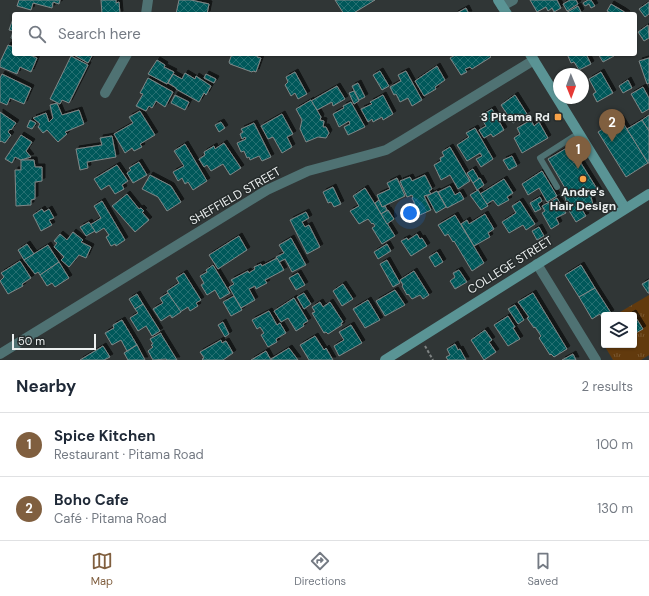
<!DOCTYPE html>
<html lang="en">
<head>
<meta charset="utf-8">
<style>
  :root { --surface:#fff; --page:#f2f2f3; --text:#1f2937; --muted:#747a83; --line:#e0e1e3; --accent:#805f3f }
  body { margin:0; font-family:"DM Sans",sans-serif; background:var(--page); color:var(--text) }
  .controls { position:absolute; right:12px; bottom:12px; display:grid; overflow:hidden; border-radius:4px; box-shadow:0 1px 3px #0004 }
  .controls button { width:36px; height:36px; display:grid; place-items:center; padding:0; border:0; border-bottom:1px solid var(--line); background:var(--surface); color:var(--text); font:20px sans-serif }
  .compass { position:absolute; left:553px; top:68px; width:36px; height:36px; border-radius:50%; background:var(--surface); box-shadow:0 1px 3px #0004; rotate:179deg }
  .scale { position:absolute; left:12px; bottom:10px; width:84px; box-sizing:border-box; padding-left:4px; border:2px solid #ecf0f0; border-top:0; font-size:11px; line-height:14px; white-space:nowrap; color:#ecf0f0; -webkit-text-stroke:3px #262c2c; paint-order:stroke }
  .you { position:absolute; left:410px; top:213px; width:14px; height:14px; margin:-10px; border:3px solid #fff; border-radius:50%; background:#1a73e8; box-shadow:0 0 0 6px #1a73e833 }
  .badge { display:grid; place-items:center; width:26px; height:26px; border-radius:50%; background:var(--accent); color:#fff; font-size:13px; font-weight:700 }
  .pin { position:absolute; translate:-50% -33px; filter:drop-shadow(0 1px 2px #0008) }
  .pin::after { content:''; position:absolute; top:21px; width:14px; height:12px; background:inherit; clip-path:polygon(0 0,100% 0,50% 100%) }
  .list { margin:0; padding:0; list-style:none }
  h2 { display:flex; justify-content:space-between; align-items:center; height:52px; margin:0; padding:0 16px; font-size:17px }
  h2 small { font-size:13px; font-weight:400; color:var(--muted) }
  .list li { display:grid; grid-template-columns:26px 1fr auto; gap:12px; align-items:center; box-sizing:border-box; height:64px; padding:0 16px; border-top:1px solid var(--line) }
  .list b { display:block; font-size:15px; white-space:nowrap }
  .list p { margin:0; font-size:13px; white-space:nowrap; color:var(--muted) }
  .list em { font-size:13px; font-style:normal; color:var(--muted) }
  .icon { flex:none; width:22px; height:22px; fill:none; stroke:currentColor; stroke-width:2; stroke-linecap:round; stroke-linejoin:round }
  .map { position:relative; flex:none; width:649px; height:360px; overflow:hidden }
  .search { position:absolute; background:var(--surface); box-shadow:0 1px 3px #0004; left:12px; right:12px; top:12px; height:44px; display:flex; align-items:center; gap:10px; box-sizing:border-box; padding:0 14px; border-radius:4px; color:var(--muted); font-size:15px }
  .sheet { height:180px; background:var(--surface) }
  nav { display:flex; justify-content:space-around; align-items:center; box-sizing:border-box; height:56px; border-top:1px solid var(--line); background:var(--surface); font-size:11px; color:var(--muted) }
  nav a { display:grid; justify-items:center; gap:2px }
  nav .on { color:var(--accent) }
  .map>svg:first-child { display:block }
</style>
</head>
<body>
<div class="map">
<svg width="649" height="360" viewBox="0 0 649 360">
  <defs>
    <pattern id="park-tufts" width="24" height="20" patternUnits="userSpaceOnUse"><rect width="24" height="20" fill="#623a0d"/><path d="M3 7l-1-3M5 7V3M7 7l1-3M15 17l-1-3M17 17v-4M19 17l1-3" fill="none" stroke="#795731"/></pattern>
    <pattern id="building-cross-hatch" width="8" height="8" patternUnits="userSpaceOnUse"><rect width="8" height="8" fill="#01585a"/><path d="M0 0l8 8M0 8l8-8" fill="none" stroke="#267072"/></pattern>
    <filter id="shadow"><feDropShadow dx="3" dy="-3" stdDeviation="0" flood-color="#0009"/></filter>
  </defs>
  <rect width="100%" height="100%" fill="#303636"/>
  <path fill="url(#park-tufts)" d="M 649,295 L 649,355 L 641,360 L 613,360 L 604,345 L 634,345 L 634,315 L 615,315 Z"/>
  <g fill="url(#building-cross-hatch)" stroke="#818888" filter="url(#shadow)">
    <path d="M 19,0 L 60,0 L 59,4 L 53,2 L 52,8 L 33,3 L 31,10 L 17,6 Z"/>
    <path d="M 101,0 L 116,0 L 116,3 L 119,2 L 120,14 L 102,14 Z"/>
    <path d="M 179,0 L 191,0 L 209,4 L 207,14 L 176,14 Z"/>
    <path d="M 335,0 L 375,0 L 352,14 L 344,14 Z"/>
    <path d="M 530,0 L 557,0 L 561,8 L 554,12 L 552,8 L 548,11 L 546,7 L 537,12 Z"/>
    <path d="M 570,0 L 576,0 L 578,4 L 567,11 L 563,4 Z"/>
    <path d="M 588,0 L 591,0 L 595,6 L 591,8 L 589,4 L 585,6 L 583,3 Z"/>
    <path d="M 649,2 L 649,14 L 645,17 L 639,9 Z"/>
    <path d="M 611,4 L 623,11 L 627,14 L 613,14 L 607,11 Z"/>
    <path d="M 578,6 L 581,12 L 579,14 L 564,14 Z"/>
    <path d="M 466,8 L 469,14 L 455,14 Z"/>
    <path d="M 14,16 L 14,39 L 11,38 L 13,31 L 9,30 Z"/>
    <path d="M 648,25 L 649,38 L 644,41 L 638,32 Z"/>
    <path d="M 8,45 L 14,47 L 14,54 L 28,54 L 37,58 L 31,72 L 20,67 L 17,74 L 0,67 L 0,62 Z"/>
    <path d="M 72,54 L 93,54 L 88,63 Z"/>
    <path d="M 232,54 L 258,54 L 257,57 L 261,58 L 256,72 L 253,71 L 252,72 L 230,64 L 229,62 Z"/>
    <path d="M 457,54 L 460,55 L 462,54 L 491,54 L 489,55 L 491,57 L 472,69 L 470,67 L 465,69 L 467,72 L 461,75 L 450,58 Z"/>
    <path d="M 567,54 L 586,54 L 591,64 L 579,70 L 574,62 L 571,63 Z"/>
    <path d="M 598,54 L 613,54 L 614,56 L 603,62 Z"/>
    <path d="M 71,56 L 88,65 L 69,103 L 62,100 L 60,104 L 50,99 Z"/>
    <path d="M 649,58 L 649,83 L 647,84 L 639,61 Z"/>
    <path d="M 157,60 L 165,65 L 164,67 L 174,72 L 167,84 L 148,74 Z"/>
    <path d="M 437,66 L 445,80 L 435,87 L 436,89 L 424,96 L 415,81 Z"/>
    <path d="M 380,71 L 389,86 L 382,90 L 373,75 Z"/>
    <path d="M 406,71 L 422,100 L 412,106 L 408,98 L 400,102 L 396,94 L 394,95 L 390,87 L 401,81 L 398,75 Z"/>
    <path d="M 295,72 L 307,94 L 298,99 L 295,93 L 291,96 L 285,85 L 288,82 L 286,77 Z"/>
    <path d="M 601,72 L 613,93 L 597,102 L 593,94 L 596,92 L 589,79 Z"/>
    <path d="M 185,73 L 195,79 L 196,76 L 211,86 L 206,95 L 204,93 L 199,102 L 176,89 L 176,88 L 168,83 L 173,74 L 182,79 Z"/>
    <path d="M 2,74 L 31,88 L 24,104 L 10,98 L 7,105 L 0,102 L 0,78 Z"/>
    <path d="M 206,74 L 216,79 L 214,83 L 204,78 Z"/>
    <path d="M 148,78 L 173,92 L 165,107 L 156,101 L 152,108 L 149,106 L 146,111 L 136,106 L 143,94 L 140,93 Z"/>
    <path d="M 628,80 L 632,88 L 623,93 L 619,86 Z"/>
    <path d="M 358,83 L 365,97 L 359,100 L 352,86 Z"/>
    <path d="M 337,86 L 345,99 L 333,106 L 332,102 L 317,110 L 311,101 Z"/>
    <path d="M 643,87 L 649,98 L 649,109 L 642,113 L 631,94 Z"/>
    <path d="M 354,91 L 359,101 L 354,104 L 349,93 Z"/>
    <path d="M 175,95 L 189,102 L 185,110 L 171,103 Z"/>
    <path d="M 383,95 L 393,114 L 383,120 L 382,117 L 373,122 L 372,119 L 368,122 L 361,109 L 372,104 L 370,102 Z"/>
    <path d="M 515,95 L 527,114 L 513,123 L 501,105 Z"/>
    <path d="M 311,100 L 321,117 L 320,120 L 324,121 L 323,127 L 326,127 L 329,133 L 326,138 L 318,137 L 306,142 L 300,129 L 302,120 L 296,109 Z"/>
    <path d="M 351,102 L 365,127 L 348,135 L 344,127 L 350,124 L 349,121 L 339,127 L 333,114 L 344,108 L 343,106 Z"/>
    <path d="M 57,103 L 62,115 L 79,110 L 84,124 L 65,132 L 67,134 L 58,142 L 47,130 L 43,133 L 38,127 L 40,124 L 33,118 L 46,113 L 49,122 L 53,118 L 50,105 Z"/>
    <path d="M 492,109 L 504,130 L 493,137 L 491,134 L 484,138 L 479,130 L 486,126 L 480,116 Z"/>
    <path d="M 140,111 L 155,135 L 140,144 L 142,147 L 134,151 L 132,148 L 125,153 L 114,134 L 133,123 L 129,117 Z"/>
    <path d="M 0,112 L 16,123 L 11,130 L 10,129 L 8,132 L 11,135 L 5,143 L 1,141 L 0,142 Z"/>
    <path d="M 282,114 L 293,134 L 287,137 L 292,147 L 282,153 L 273,137 L 268,139 L 261,126 Z"/>
    <path d="M 649,115 L 649,131 L 642,120 Z"/>
    <path d="M 620,118 L 648,163 L 626,177 L 598,132 Z"/>
    <path d="M 30,120 L 36,123 L 32,129 L 27,127 Z"/>
    <path d="M 531,120 L 534,126 L 539,122 L 548,138 L 522,153 L 514,138 L 520,134 L 517,128 Z"/>
    <path d="M 642,120 L 649,131 L 649,163 L 648,163 L 627,129 Z"/>
    <path d="M 221,122 L 225,128 L 219,132 L 215,125 Z"/>
    <path d="M 254,123 L 271,157 L 262,161 L 259,156 L 250,160 L 249,157 L 247,158 L 244,151 L 241,152 L 237,143 L 246,139 L 245,137 L 242,139 L 240,134 L 243,132 L 241,129 Z"/>
    <path d="M 475,128 L 493,159 L 481,167 L 476,159 L 482,156 L 480,153 L 467,161 L 457,145 L 469,137 L 466,133 Z"/>
    <path d="M 21,135 L 32,142 L 26,151 L 31,157 L 21,160 L 15,157 L 12,163 L 5,159 Z"/>
    <path d="M 112,136 L 116,157 L 87,162 L 88,168 L 80,170 L 76,149 L 102,145 L 100,138 Z"/>
    <path d="M 224,143 L 241,168 L 230,175 L 223,164 L 211,171 L 207,165 L 204,167 L 199,159 L 205,155 L 204,152 L 214,146 L 215,149 Z"/>
    <path d="M 185,144 L 207,181 L 193,190 L 188,182 L 185,184 L 182,178 L 178,181 L 173,172 L 184,166 L 174,151 Z"/>
    <path d="M 450,147 L 470,181 L 458,189 L 450,175 L 441,180 L 434,165 L 441,161 L 440,158 L 444,156 L 442,152 Z"/>
    <path d="M 565,149 L 574,163 L 579,160 L 599,192 L 591,197 L 593,205 L 581,208 L 586,216 L 576,222 L 568,209 L 563,189 L 565,188 L 548,159 Z"/>
    <path d="M 512,156 L 517,166 L 509,170 L 503,160 Z"/>
    <path d="M 21,160 L 34,160 L 35,167 L 42,167 L 42,181 L 35,182 L 35,199 L 31,200 L 31,205 L 16,206 L 15,170 L 21,170 Z"/>
    <path d="M 139,162 L 147,175 L 133,183 L 127,173 L 131,170 L 129,168 Z"/>
    <path d="M 117,165 L 128,181 L 122,185 L 124,189 L 115,194 L 109,185 L 101,190 L 94,179 Z"/>
    <path d="M 473,169 L 479,179 L 473,183 L 467,173 Z"/>
    <path d="M 542,171 L 557,196 L 547,202 L 539,188 L 528,195 L 522,184 Z"/>
    <path d="M 150,175 L 171,186 L 181,202 L 167,211 L 158,197 L 142,189 Z"/>
    <path d="M 425,175 L 432,189 L 429,191 L 431,194 L 424,196 L 431,210 L 420,215 L 412,198 L 413,197 L 412,195 L 407,197 L 400,181 L 410,177 L 412,181 Z"/>
    <path d="M 397,178 L 405,196 L 382,207 L 377,195 L 390,189 L 387,183 Z"/>
    <path d="M 480,178 L 484,185 L 477,190 L 473,183 Z"/>
    <path d="M 504,179 L 513,193 L 507,197 L 509,200 L 498,206 L 493,200 L 487,204 L 480,194 Z"/>
    <path d="M 450,186 L 455,195 L 460,192 L 464,199 L 447,208 L 438,192 Z"/>
    <path d="M 333,187 L 341,204 L 334,207 L 331,202 L 328,203 L 323,192 Z"/>
    <path d="M 365,188 L 395,236 L 382,244 L 372,228 L 375,226 L 373,223 L 372,224 L 368,219 L 359,224 L 350,211 L 359,206 L 353,196 Z"/>
    <path d="M 478,190 L 488,206 L 481,210 L 470,195 Z"/>
    <path d="M 437,191 L 446,207 L 436,213 L 427,196 Z"/>
    <path d="M 127,194 L 139,209 L 141,208 L 144,211 L 142,212 L 149,220 L 135,232 L 112,206 Z"/>
    <path d="M 540,197 L 542,201 L 538,204 L 541,209 L 535,212 L 530,203 Z"/>
    <path d="M 557,198 L 566,213 L 556,218 L 559,224 L 551,229 L 542,213 L 545,211 L 542,206 Z"/>
    <path d="M 379,200 L 382,207 L 385,206 L 387,210 L 381,214 L 375,203 Z"/>
    <path d="M 102,201 L 125,240 L 116,246 L 115,244 L 111,246 L 106,237 L 109,235 L 104,228 L 96,233 L 90,225 L 101,218 L 94,206 Z"/>
    <path d="M 520,201 L 535,224 L 526,230 L 523,225 L 509,233 L 502,222 L 516,213 L 512,206 Z"/>
    <path d="M 42,209 L 44,212 L 49,209 L 54,218 L 49,220 L 52,225 L 41,231 L 33,215 Z"/>
    <path d="M 388,210 L 394,219 L 387,224 L 381,214 Z"/>
    <path d="M 306,212 L 309,218 L 302,222 L 305,227 L 309,225 L 320,247 L 307,254 L 290,220 Z"/>
    <path d="M 485,214 L 494,229 L 488,233 L 490,237 L 474,246 L 461,224 L 467,220 L 469,224 Z"/>
    <path d="M 455,215 L 484,263 L 472,271 L 454,241 L 453,242 L 448,234 L 445,236 L 438,225 Z"/>
    <path d="M 89,222 L 95,231 L 86,236 L 80,227 Z"/>
    <path d="M 539,227 L 544,236 L 537,240 L 532,231 Z"/>
    <path d="M 73,232 L 83,240 L 81,242 L 91,247 L 86,258 L 79,255 L 69,267 L 61,260 L 64,257 L 54,247 L 57,243 L 54,241 L 60,234 L 67,240 Z"/>
    <path d="M 417,234 L 420,239 L 422,238 L 427,246 L 411,256 L 401,241 L 407,238 L 408,240 Z"/>
    <path d="M 239,236 L 247,250 L 218,269 L 209,255 Z"/>
    <path d="M 291,238 L 306,265 L 292,272 L 285,259 L 279,262 L 276,257 L 284,253 L 279,245 Z"/>
    <path d="M 27,244 L 34,254 L 24,260 L 18,250 Z"/>
    <path d="M 387,244 L 391,251 L 378,259 L 374,252 Z"/>
    <path d="M 48,245 L 59,262 L 40,275 L 38,272 L 35,274 L 24,260 Z"/>
    <path d="M 437,252 L 443,262 L 435,267 L 429,257 Z"/>
    <path d="M 277,258 L 284,270 L 265,280 L 267,283 L 256,289 L 255,286 L 249,289 L 255,300 L 241,308 L 229,287 L 234,284 L 231,280 L 248,271 L 249,273 L 255,269 L 254,267 L 261,264 L 262,266 Z"/>
    <path d="M 387,260 L 400,283 L 393,287 L 380,264 Z"/>
    <path d="M 20,261 L 31,278 L 22,284 L 23,286 L 8,294 L 0,281 L 4,277 L 1,273 Z"/>
    <path d="M 59,262 L 69,278 L 55,287 L 52,283 L 47,286 L 40,275 Z"/>
    <path d="M 213,265 L 230,293 L 220,299 L 215,290 L 207,295 L 201,285 L 204,283 L 200,276 L 207,272 L 206,270 Z"/>
    <path d="M 581,265 L 595,288 L 579,297 L 565,275 Z"/>
    <path d="M 459,270 L 467,282 L 455,289 L 450,281 L 455,277 L 453,273 Z"/>
    <path d="M 414,271 L 429,295 L 423,299 L 420,295 L 412,299 L 408,294 L 407,295 L 402,286 L 403,285 L 400,280 Z"/>
    <path d="M 184,273 L 201,300 L 196,303 L 198,306 L 190,311 L 188,307 L 180,312 L 167,291 L 179,283 L 176,278 Z"/>
    <path d="M 298,273 L 305,285 L 296,290 L 289,278 Z"/>
    <path d="M 649,280 L 649,293 L 648,293 L 642,284 Z"/>
    <path d="M 343,284 L 353,299 L 342,306 L 333,291 Z"/>
    <path d="M 595,288 L 611,313 L 607,315 L 604,315 L 604,317 L 602,318 L 600,314 L 592,319 L 579,297 Z"/>
    <path d="M 395,290 L 405,305 L 385,316 L 376,301 Z"/>
    <path d="M 168,293 L 181,312 L 172,318 L 170,315 L 161,321 L 153,309 L 163,303 L 160,298 Z"/>
    <path d="M 304,293 L 311,304 L 304,309 L 297,297 Z"/>
    <path d="M 533,293 L 567,349 L 554,357 L 551,354 L 550,355 L 539,338 L 541,336 L 535,327 L 534,328 L 527,318 L 529,317 L 518,302 Z"/>
    <path d="M 137,294 L 143,304 L 135,309 L 129,299 Z"/>
    <path d="M 234,296 L 242,310 L 231,316 L 223,302 Z"/>
    <path d="M 294,298 L 308,321 L 303,324 L 304,326 L 296,331 L 288,318 L 281,322 L 274,311 Z"/>
    <path d="M 368,300 L 380,320 L 365,328 L 353,309 Z"/>
    <path d="M 320,302 L 323,307 L 330,302 L 343,322 L 341,323 L 342,325 L 328,334 L 326,332 L 324,333 L 312,313 L 315,312 L 312,307 Z"/>
    <path d="M 143,304 L 160,331 L 152,336 L 146,326 L 138,331 L 130,318 L 138,313 L 135,309 Z"/>
    <path d="M 515,305 L 524,320 L 518,324 L 508,309 Z"/>
    <path d="M 269,311 L 277,325 L 280,323 L 286,333 L 276,339 L 277,342 L 268,347 L 261,335 L 264,333 L 260,327 L 257,329 L 252,320 Z"/>
    <path d="M 633,313 L 643,329 L 634,334 L 634,315 L 629,315 Z"/>
    <path d="M 508,316 L 515,327 L 513,328 L 520,339 L 508,346 L 494,325 Z"/>
    <path d="M 122,320 L 137,345 L 127,351 L 121,340 L 112,345 L 105,333 L 114,328 L 113,325 Z"/>
    <path d="M 223,322 L 229,334 L 225,337 L 218,325 Z"/>
    <path d="M 351,325 L 362,343 L 339,356 L 334,346 L 344,340 L 339,332 Z"/>
    <path d="M 485,330 L 492,340 L 489,342 L 496,352 L 484,360 L 471,340 Z"/>
    <path d="M 161,333 L 161,334 L 177,360 L 167,360 L 166,359 L 153,360 L 148,351 L 153,347 L 151,345 L 153,344 L 150,339 Z"/>
    <path d="M 315,336 L 324,350 L 326,348 L 333,360 L 309,360 L 300,345 Z"/>
    <path d="M 221,340 L 222,343 L 226,341 L 233,353 L 223,360 L 203,360 L 202,359 L 204,358 L 200,352 Z"/>
    <path d="M 455,344 L 458,350 L 460,349 L 466,360 L 448,360 L 446,357 L 450,355 L 447,349 Z"/>
    <path d="M 137,345 L 145,360 L 128,360 L 124,353 Z"/>
    <path d="M 103,346 L 110,357 L 104,360 L 80,360 Z"/>
    <path d="M 289,348 L 298,360 L 271,360 L 271,359 Z"/>
    <path d="M 266,351 L 271,360 L 251,360 Z"/>
    <path d="M 573,354 L 576,360 L 562,360 Z"/>
  </g>
  <g fill="none" stroke-linecap="round" stroke-linejoin="round">
    <path stroke="#7e8383" stroke-width="2" stroke-dasharray="3 2" stroke-linecap="butt" d="M 425,346 L 433,360"/>
    <path stroke="#4f7273" stroke-width="6" d="M 557,187 L 540,158 L 579,133"/>
    <g stroke="#4f7273" stroke-width="10">
      <path d="M 502,6 L 513,0"/>
      <path d="M 146,14 L 148,0"/>
      <path d="M 105,93 L 127,54"/>
      <path d="M 537,264 L 596,360"/>
      <path d="M 0,354 L 267,190 L 308,171 L 368,155 L 386,150 L 403,140 L 534,60"/>
    </g>
    <g stroke="#5a9495" stroke-width="10">
      <path d="M 498,0 L 507,14"/>
      <path d="M 530,54 L 625,208"/>
      <path d="M 385,360 L 649,194"/>
    </g>
  </g>
  <g fill="#f7a248" stroke="#262c2c" stroke-width="1.5">
    <rect x="554" y="113" width="8" height="8" rx="2"/>
    <circle cx="583" cy="179" r="4"/>
  </g>
  <g text-anchor="middle" dominant-baseline="central" stroke-width="3" stroke-linejoin="round" paint-order="stroke">
    <g font-size="12" font-weight="bold" fill="#ecf0f0" stroke="#262c2c" text-anchor="end">
      <text x="550" y="117">3 Pitama Rd</text>
      <text x="583" y="192" text-anchor="middle">Andre's<tspan x="583" dy="14">Hair Design</tspan></text>
    </g>
    <g font-size="12" fill="#ecf0f0" stroke="#262c2c">
      <text transform="translate(235 196) rotate(-30)">SHEFFIELD STREET</text>
      <text transform="translate(510 265) rotate(-32)">COLLEGE STREET</text>
    </g>
  </g>
</svg>
<div class="controls">
<button><svg class="icon" aria-label="layers" viewBox="0 0 24 24"><path d="M12 4l9 5-9 5-9-5zM3 14l9 5 9-5"/></svg></button>
</div>
<svg class="compass" viewBox="-18 -18 36 36"><path d="M0-13l5 13h-10z" fill="#e53935"/><path d="M0 13l5-13h-10z" fill="#747a83"/></svg>
<div class="scale">50 m</div>
<div class="you"></div>
<div class="pin badge" style="left:578px;top:169px">1</div>
<div class="pin badge" style="left:612px;top:142px">2</div>
<div class="search"><svg class="icon" aria-label="search" viewBox="0 0 24 24"><circle cx="10" cy="10" r="6"/><path d="M15 15l6 6"/></svg>Search here</div>
</div>
<section class="sheet">
<h2>Nearby<small>2 results</small></h2>
<ul class="list">
<li><span class="badge">1</span><div><b>Spice Kitchen</b><p>Restaurant · Pitama Road</p></div><em>100 m</em></li>
<li><span class="badge">2</span><div><b>Boho Cafe</b><p>Café · Pitama Road</p></div><em>130 m</em></li>
</ul>
</section>
<nav>
<a class="on"><svg class="icon" aria-label="map" viewBox="0 0 24 24"><path d="M3 6l6-2 6 2 6-2v14l-6 2-6-2-6 2zM9 4v14M15 6v14"/></svg>Map</a>
<a><svg class="icon" aria-label="directions" viewBox="0 0 24 24"><path d="M12 3l9 9-9 9-9-9zM9 14v-3h6M13 9l2 2-2 2"/></svg>Directions</a>
<a><svg class="icon" aria-label="saved" viewBox="0 0 24 24"><path d="M7 4h10v16l-5-4-5 4z"/></svg>Saved</a>
</nav>
</body>
</html>
